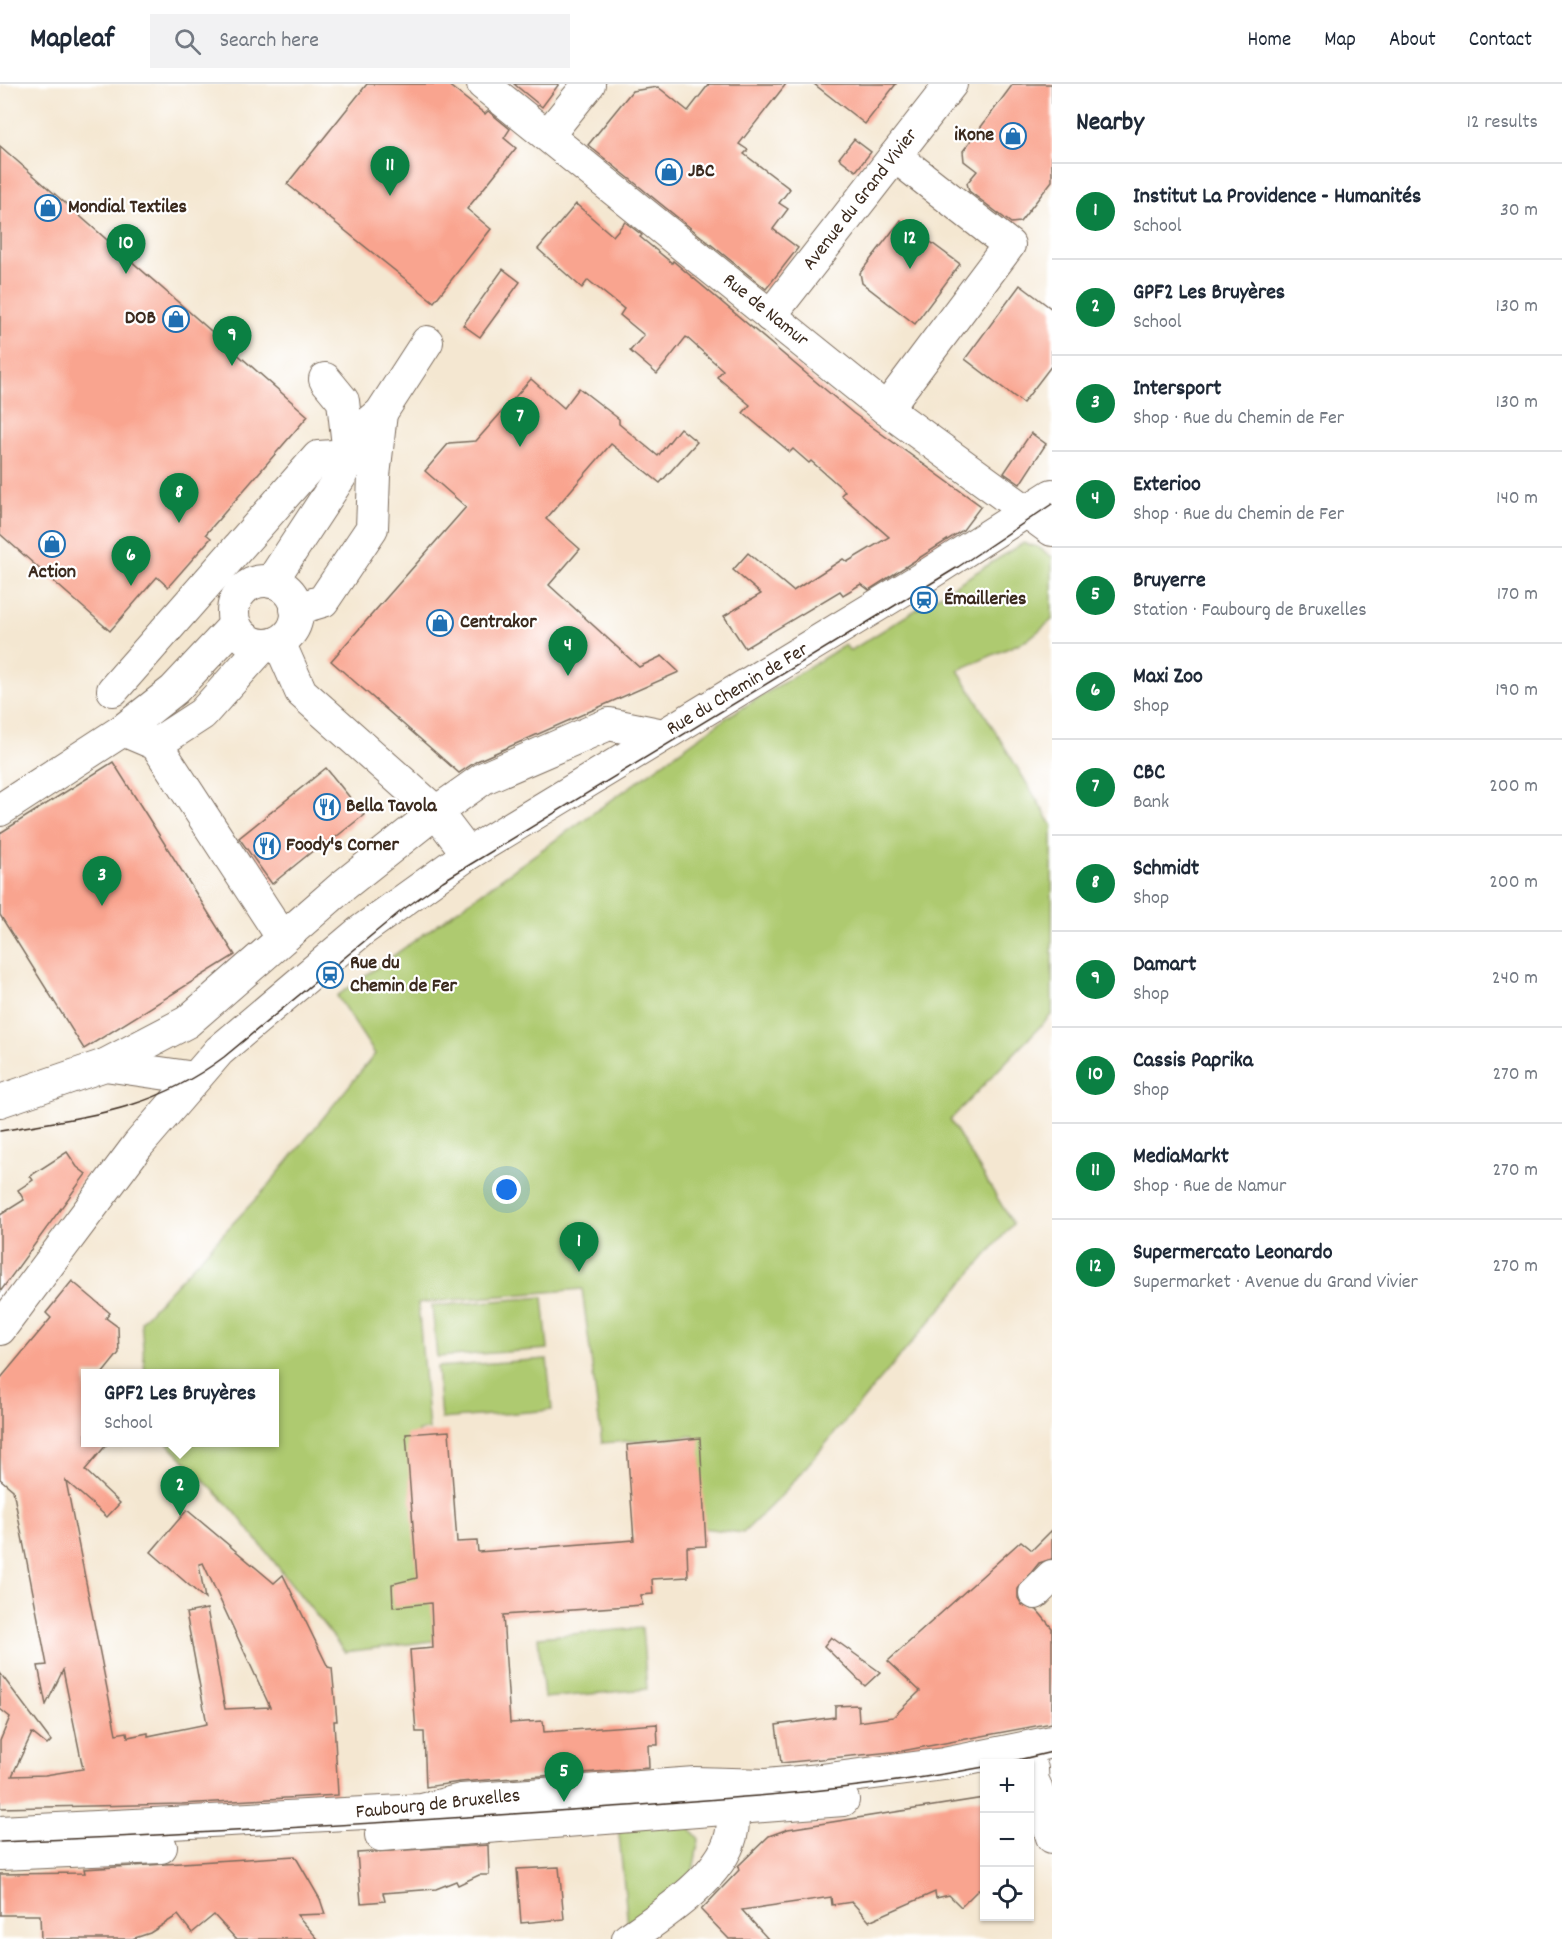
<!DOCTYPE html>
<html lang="en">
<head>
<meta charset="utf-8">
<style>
  :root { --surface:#fff; --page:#f2f2f3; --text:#1f2937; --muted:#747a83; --line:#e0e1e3; --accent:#0b8043 }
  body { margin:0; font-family:Dekko,sans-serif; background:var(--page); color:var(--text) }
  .controls { position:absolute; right:18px; bottom:18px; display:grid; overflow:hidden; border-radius:0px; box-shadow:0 2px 4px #0004 }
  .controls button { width:54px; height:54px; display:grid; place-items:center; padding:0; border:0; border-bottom:2px solid var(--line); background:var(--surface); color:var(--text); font:30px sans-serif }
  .you { position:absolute; left:507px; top:1106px; width:21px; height:21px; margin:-15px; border:4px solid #fff; border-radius:50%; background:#1a73e8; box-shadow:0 0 0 9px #1a73e833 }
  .badge { display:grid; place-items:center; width:39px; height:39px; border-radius:50%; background:var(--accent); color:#fff; font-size:20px; font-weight:700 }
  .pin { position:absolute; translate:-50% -50px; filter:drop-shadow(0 2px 3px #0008) }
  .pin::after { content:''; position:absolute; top:32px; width:21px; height:18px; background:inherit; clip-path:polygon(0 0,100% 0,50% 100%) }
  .popup { position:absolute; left:81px; top:1285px; width:198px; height:78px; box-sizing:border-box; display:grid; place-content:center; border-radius:0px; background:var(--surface); filter:drop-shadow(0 2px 4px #0005); font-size:20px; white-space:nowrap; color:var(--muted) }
  .popup b { font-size:22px; color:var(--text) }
  .popup::after { content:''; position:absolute; left:50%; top:100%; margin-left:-12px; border:12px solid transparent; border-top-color:var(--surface) }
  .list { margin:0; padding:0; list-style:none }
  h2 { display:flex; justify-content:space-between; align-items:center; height:78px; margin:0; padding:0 24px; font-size:26px }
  h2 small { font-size:20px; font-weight:400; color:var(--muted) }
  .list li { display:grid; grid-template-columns:39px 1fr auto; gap:18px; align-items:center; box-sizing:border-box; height:96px; padding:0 24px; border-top:2px solid var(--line) }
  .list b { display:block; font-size:22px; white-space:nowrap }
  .list p { margin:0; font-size:20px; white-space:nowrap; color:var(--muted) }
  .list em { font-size:20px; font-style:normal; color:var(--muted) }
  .icon { flex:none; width:33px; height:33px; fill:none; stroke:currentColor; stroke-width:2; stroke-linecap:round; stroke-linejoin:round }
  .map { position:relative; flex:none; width:1052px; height:1855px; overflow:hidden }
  header { display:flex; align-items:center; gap:36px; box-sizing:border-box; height:84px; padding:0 30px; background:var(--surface); border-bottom:2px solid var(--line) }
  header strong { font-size:28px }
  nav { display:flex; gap:33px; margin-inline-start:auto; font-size:21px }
  .search { width:420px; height:54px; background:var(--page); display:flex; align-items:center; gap:15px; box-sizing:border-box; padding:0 21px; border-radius:0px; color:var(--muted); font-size:22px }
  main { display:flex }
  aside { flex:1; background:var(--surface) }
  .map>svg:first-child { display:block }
</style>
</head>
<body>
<header>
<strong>Mapleaf</strong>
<div class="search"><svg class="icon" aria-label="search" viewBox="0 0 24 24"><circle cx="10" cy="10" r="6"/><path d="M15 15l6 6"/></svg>Search here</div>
<nav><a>Home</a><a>Map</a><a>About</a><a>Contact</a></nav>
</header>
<main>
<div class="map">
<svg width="1052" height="1855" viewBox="0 0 1052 1855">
  <rect width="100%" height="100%" fill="#fff"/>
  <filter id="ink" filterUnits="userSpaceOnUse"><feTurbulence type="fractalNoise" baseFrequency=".0167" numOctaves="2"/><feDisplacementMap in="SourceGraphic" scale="12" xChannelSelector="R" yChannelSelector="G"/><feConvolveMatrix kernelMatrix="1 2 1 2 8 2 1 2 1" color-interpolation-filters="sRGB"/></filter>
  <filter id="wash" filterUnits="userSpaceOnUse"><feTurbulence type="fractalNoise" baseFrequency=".008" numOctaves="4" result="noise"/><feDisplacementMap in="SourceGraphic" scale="24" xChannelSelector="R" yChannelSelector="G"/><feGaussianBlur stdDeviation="1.35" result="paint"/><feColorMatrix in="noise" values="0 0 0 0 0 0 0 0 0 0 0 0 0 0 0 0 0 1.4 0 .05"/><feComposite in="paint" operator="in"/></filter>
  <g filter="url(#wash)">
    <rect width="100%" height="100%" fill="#f4e7d1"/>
    <g fill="#aeca70" stroke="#747a47" stroke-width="1.5">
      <path d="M 1023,459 L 1038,463 L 1052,473 L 1052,536 L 1027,556 L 958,586 L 1052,741 L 1052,930 L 950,1036 L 1013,1140 L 782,1411 L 743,1449 L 702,1444 L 694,1352 L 602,1359 L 582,1205 L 418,1219 L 429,1346 L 418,1347 L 428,1495 L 440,1556 L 345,1568 L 234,1427 L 167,1359 L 274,1358 L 274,1290 L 145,1289 L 141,1237 L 266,1104 L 375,970 L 337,912 L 729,632 L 845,561 L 850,567 Z"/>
      <path d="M 543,1213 L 548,1265 L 437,1273 L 432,1222 Z"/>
      <path d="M 547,1275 L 552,1326 L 441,1335 L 437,1283 Z"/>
      <path d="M 642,1544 L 647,1605 L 544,1614 L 538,1553 Z"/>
      <path d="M 684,1738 L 699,1755 L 693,1787 L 628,1842 L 618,1741 Z"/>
    </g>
    <g id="blocks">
      <g fill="#f9a48f">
        <path d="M 367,0 L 447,0 L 485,30 L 488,27 L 510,45 L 504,54 L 516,64 L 467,125 L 491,145 L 434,218 L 287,100 Z"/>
        <path d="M 514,0 L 559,0 L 542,23 Z"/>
        <path d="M 709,0 L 786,0 L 739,60 L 748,66 L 744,70 L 790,105 L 779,119 L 788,125 L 773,145 L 798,164 L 766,205 L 588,61 L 632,7 L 658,3 L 688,27 Z"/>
        <path d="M 814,0 L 896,0 L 865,40 Z"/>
        <path d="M 1013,0 L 1052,0 L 1052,97 L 1020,138 L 1011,139 L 969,107 L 967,99 L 977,87 L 964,77 L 963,67 Z"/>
        <path d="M 854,55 L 871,68 L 856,87 L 839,74 Z"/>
        <path d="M 0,62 L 308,332 L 206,450 L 211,454 L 168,503 L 157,493 L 110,547 L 0,450 Z"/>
        <path d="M 576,120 L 613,152 L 625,138 L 642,151 L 640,153 L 672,179 L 673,177 L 853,329 L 981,422 L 963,446 L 869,506 L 861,500 L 843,511 L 840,507 L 745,564 L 724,532 L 761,510 L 733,486 L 748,469 L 793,507 L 843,475 L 847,478 L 889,453 L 841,411 L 845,407 L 811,377 L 809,379 L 793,365 L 790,368 L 743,329 L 750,321 L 717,293 L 723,286 L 686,253 L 657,290 L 630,267 L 644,251 L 620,231 L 624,225 L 588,196 L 582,204 L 538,165 Z"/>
        <path d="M 901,136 L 960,180 L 915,240 L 862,199 L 860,189 Z"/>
        <path d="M 503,185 L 520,198 L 480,253 L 463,241 Z"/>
        <path d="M 1020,201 L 1052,225 L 1052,281 L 1023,319 L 965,275 Z"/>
        <path d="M 531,295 L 564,324 L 579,304 L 619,335 L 619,340 L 658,372 L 680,344 L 697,358 L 660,399 L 611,360 L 546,435 L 580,465 L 549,501 L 639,583 L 662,572 L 679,588 L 477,677 L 459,689 L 331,577 L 466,423 L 425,387 L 449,359 L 476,357 Z"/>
        <path d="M 1031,349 L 1046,360 L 1020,400 L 1004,389 Z"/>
        <path d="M 113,678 L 235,871 L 84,965 L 0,831 L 0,749 Z"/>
        <path d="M 326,684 L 364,731 L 327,760 L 325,757 L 272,800 L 239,754 Z"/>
        <path d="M 67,1068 L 77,1083 L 86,1090 L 0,1208 L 0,1131 L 24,1116 L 18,1106 L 33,1096 L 30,1092 Z"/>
        <path d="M 72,1197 L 110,1229 L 106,1234 L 118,1243 L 119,1269 L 102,1290 L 86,1290 L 86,1359 L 108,1359 L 85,1386 L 120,1419 L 107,1433 L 66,1397 L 116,1650 L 127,1648 L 128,1653 L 148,1649 L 148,1652 L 207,1640 L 186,1529 L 207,1525 L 225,1625 L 270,1623 L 203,1479 L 199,1480 L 205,1515 L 151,1468 L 187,1426 L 274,1499 L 283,1491 L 328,1583 L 332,1584 L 337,1637 L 334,1637 L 338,1711 L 182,1720 L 0,1724 L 0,1657 L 10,1633 L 0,1625 L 0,1589 L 51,1657 L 47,1661 L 32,1649 L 12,1692 L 45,1691 L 83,1685 L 63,1586 L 46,1621 L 38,1582 L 47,1581 L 13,1406 L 0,1395 L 0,1295 L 51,1234 L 46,1229 Z"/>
        <path d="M 449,1347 L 457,1458 L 477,1457 L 478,1468 L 634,1456 L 627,1361 L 700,1354 L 706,1462 L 687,1463 L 688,1493 L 652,1495 L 653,1510 L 641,1511 L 642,1521 L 503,1531 L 510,1639 L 543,1637 L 544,1648 L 657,1640 L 658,1661 L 648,1661 L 649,1684 L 460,1698 L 426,1703 L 424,1648 L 416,1648 L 410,1566 L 433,1564 L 431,1519 L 393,1523 L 392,1500 L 417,1494 L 406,1350 Z"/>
        <path d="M 1052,1446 L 1052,1475 L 1039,1479 L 1018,1505 L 1018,1514 L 1022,1521 L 1037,1526 L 1052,1544 L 1052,1639 L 902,1667 L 781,1679 L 776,1641 L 835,1633 L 835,1622 L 858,1621 L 859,1638 L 893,1633 L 920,1607 L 888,1577 L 1021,1457 L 1032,1466 Z"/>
        <path d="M 831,1553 L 880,1588 L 865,1602 L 824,1562 Z"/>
        <path d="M 984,1714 L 984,1800 L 961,1823 L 949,1811 L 936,1814 L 935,1808 L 869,1837 L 852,1818 L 832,1821 L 831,1813 L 742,1826 L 768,1855 L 729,1855 L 701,1826 L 739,1786 L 738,1782 L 769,1752 L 788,1745 Z"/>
        <path d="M 488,1761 L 489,1791 L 479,1791 L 458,1801 L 456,1797 L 436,1805 L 383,1809 L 385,1817 L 361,1819 L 357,1769 Z"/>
        <path d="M 295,1772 L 320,1815 L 325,1830 L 297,1831 L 318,1855 L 236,1855 L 214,1831 L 192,1849 L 178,1831 L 150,1849 L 132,1855 L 41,1855 L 40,1831 L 0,1831 L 0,1790 L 85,1789 L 84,1785 Z"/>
        <path d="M 559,1783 L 564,1835 L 521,1839 L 517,1785 Z"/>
      </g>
    </g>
  </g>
  <g filter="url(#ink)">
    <use href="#blocks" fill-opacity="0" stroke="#7c6c5d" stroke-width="1.5"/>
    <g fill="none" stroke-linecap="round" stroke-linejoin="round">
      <defs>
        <g id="minor">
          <path d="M 483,0 L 886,325 L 1052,446"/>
          <path d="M 548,51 L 589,0"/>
          <path d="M 770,232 L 951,0"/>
          <path d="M 325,295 L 343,317 L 349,371"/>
          <path d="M 886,325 L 1009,161 L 895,72"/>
          <circle cx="265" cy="529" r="32"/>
          <path d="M 271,498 L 340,393 L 364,343 L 381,329 L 427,258"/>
          <path d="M 296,525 L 323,517 L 372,444 L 374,392 L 381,329"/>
          <path d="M 279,558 L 301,608 L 436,728 L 468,770"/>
          <path d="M 113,606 L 318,373 L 349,371"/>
          <path d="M 123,646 L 156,660 L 282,853"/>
          <path d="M 156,660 L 202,630 L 264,561"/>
          <path d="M 0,726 L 123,646 L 174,606 L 235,541"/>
          <path d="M 105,981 L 187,938 L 344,801 L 436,728 L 484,694 L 609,640 L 663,651"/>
          <path d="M 0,1017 L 105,981 L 195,994"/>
          <path d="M 0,1245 L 138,1061 L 219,967 L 361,847 L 468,770 L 924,493 L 1052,411"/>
          <path d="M 1035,1509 L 1052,1492"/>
          <path d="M 1032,1685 L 1033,1703 L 1035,1701 L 1052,1753"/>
          <path d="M 0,1748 L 422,1726 L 461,1716 L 695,1699 L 766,1701 L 821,1696 L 944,1680 L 1052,1658"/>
          <path d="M 381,1751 L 843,1716"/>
          <path d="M 0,1770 L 161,1763"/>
          <path d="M 628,1855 C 661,1832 721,1793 731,1752 C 735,1737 732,1721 730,1706"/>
        </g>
      </defs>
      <use href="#minor" stroke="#7c6c5d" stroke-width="34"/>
      <use href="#minor" stroke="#fff" stroke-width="32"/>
      <g stroke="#3b2a1e" stroke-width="1.5">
        <path d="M 0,1047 C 87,1032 151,1028 224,973 L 401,827 L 443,797 L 958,483 L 1052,420"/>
        <path d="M 1001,1680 L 1052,1668"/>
        <path d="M 0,1758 C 195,1750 390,1739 585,1725 C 719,1715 852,1708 984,1683"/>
      </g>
    </g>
  </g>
  <defs>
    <symbol id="shop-ring" viewBox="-11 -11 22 22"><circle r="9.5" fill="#fff" stroke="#1f6fb2" stroke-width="1.5"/><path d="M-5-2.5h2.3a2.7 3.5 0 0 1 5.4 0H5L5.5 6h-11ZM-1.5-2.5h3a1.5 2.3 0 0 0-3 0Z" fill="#1f6fb2"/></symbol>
    <symbol id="station-ring" viewBox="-11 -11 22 22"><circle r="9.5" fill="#fff" stroke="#1f6fb2" stroke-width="1.5"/><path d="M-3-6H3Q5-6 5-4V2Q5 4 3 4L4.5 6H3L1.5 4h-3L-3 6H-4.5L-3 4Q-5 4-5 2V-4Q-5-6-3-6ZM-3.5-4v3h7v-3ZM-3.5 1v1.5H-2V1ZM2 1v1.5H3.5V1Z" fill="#1f6fb2"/></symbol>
    <symbol id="restaurant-ring" viewBox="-11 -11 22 22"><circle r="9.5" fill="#fff" stroke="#1f6fb2" stroke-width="1.5"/><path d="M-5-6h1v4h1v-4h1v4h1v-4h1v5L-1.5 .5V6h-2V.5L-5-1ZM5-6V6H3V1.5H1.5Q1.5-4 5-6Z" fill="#1f6fb2"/></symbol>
  </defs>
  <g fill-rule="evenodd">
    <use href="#shop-ring" x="998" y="37" width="30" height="30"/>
    <use href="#shop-ring" x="654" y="73" width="30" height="30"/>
    <use href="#shop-ring" x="33" y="109" width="30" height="30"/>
    <use href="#shop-ring" x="161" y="220" width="30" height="30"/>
    <use href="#shop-ring" x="37" y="445" width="30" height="30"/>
    <use href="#station-ring" x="909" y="501" width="30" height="30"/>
    <use href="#shop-ring" x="425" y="524" width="30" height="30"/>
    <use href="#restaurant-ring" x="312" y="708" width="30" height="30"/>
    <use href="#restaurant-ring" x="252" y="747" width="30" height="30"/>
    <use href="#station-ring" x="315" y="876" width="30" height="30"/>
  </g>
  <g text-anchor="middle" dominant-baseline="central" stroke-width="4.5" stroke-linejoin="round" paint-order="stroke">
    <g font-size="20" font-weight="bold" fill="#3b2a1e" stroke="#fff" text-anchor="start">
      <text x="994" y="52" text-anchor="end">iKone</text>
      <text x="688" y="88">JBC</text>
      <text x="68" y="124">Mondial Textiles</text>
      <text x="156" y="235" text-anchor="end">DOB</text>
      <text x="52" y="489" text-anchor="middle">Action</text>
      <text x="944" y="516">Émailleries</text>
      <text x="460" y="539">Centrakor</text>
      <text x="346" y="723">Bella Tavola</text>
      <text x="286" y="762">Foody's Corner</text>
      <text x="350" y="880">Rue du<tspan x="350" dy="23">Chemin de Fer</tspan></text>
    </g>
    <g font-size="20" fill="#3b2a1e" stroke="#fff">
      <text transform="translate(861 116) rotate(-52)">Avenue du Grand Vivier</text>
      <text transform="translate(765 227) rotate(39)">Rue de Namur</text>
      <text transform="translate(738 606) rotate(-31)">Rue du Chemin de Fer</text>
      <text transform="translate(438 1721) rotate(-6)">Faubourg de Bruxelles</text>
    </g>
  </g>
</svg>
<div class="controls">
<button>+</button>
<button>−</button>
<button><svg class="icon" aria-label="locate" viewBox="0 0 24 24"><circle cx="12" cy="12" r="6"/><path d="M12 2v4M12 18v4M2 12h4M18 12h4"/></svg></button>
</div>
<div class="you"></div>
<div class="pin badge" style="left:579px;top:1188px">1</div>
<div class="pin badge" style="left:180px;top:1432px">2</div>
<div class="popup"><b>GPF2 Les Bruyères</b>School</div>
<div class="pin badge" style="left:102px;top:822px">3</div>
<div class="pin badge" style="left:568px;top:592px">4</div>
<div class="pin badge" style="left:564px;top:1718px">5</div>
<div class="pin badge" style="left:131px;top:502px">6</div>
<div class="pin badge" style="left:520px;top:363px">7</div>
<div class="pin badge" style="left:179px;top:439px">8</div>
<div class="pin badge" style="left:232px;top:282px">9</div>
<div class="pin badge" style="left:126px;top:190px">10</div>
<div class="pin badge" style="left:390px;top:112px">11</div>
<div class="pin badge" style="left:910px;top:185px">12</div>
</div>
<aside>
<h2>Nearby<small>12 results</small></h2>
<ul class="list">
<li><span class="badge">1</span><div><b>Institut La Providence - Humanités</b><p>School</p></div><em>30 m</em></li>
<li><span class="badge">2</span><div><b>GPF2 Les Bruyères</b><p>School</p></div><em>130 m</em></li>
<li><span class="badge">3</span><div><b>Intersport</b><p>Shop · Rue du Chemin de Fer</p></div><em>130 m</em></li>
<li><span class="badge">4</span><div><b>Exterioo</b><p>Shop · Rue du Chemin de Fer</p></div><em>140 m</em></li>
<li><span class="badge">5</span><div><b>Bruyerre</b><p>Station · Faubourg de Bruxelles</p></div><em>170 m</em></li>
<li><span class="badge">6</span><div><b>Maxi Zoo</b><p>Shop</p></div><em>190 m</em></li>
<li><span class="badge">7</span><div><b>CBC</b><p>Bank</p></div><em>200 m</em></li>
<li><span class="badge">8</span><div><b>Schmidt</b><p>Shop</p></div><em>200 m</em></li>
<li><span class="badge">9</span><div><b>Damart</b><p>Shop</p></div><em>240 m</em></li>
<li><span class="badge">10</span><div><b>Cassis Paprika</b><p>Shop</p></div><em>270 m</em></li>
<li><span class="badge">11</span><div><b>MediaMarkt</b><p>Shop · Rue de Namur</p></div><em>270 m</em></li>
<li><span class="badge">12</span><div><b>Supermercato Leonardo</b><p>Supermarket · Avenue du Grand Vivier</p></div><em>270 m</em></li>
</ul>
</aside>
</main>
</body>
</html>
